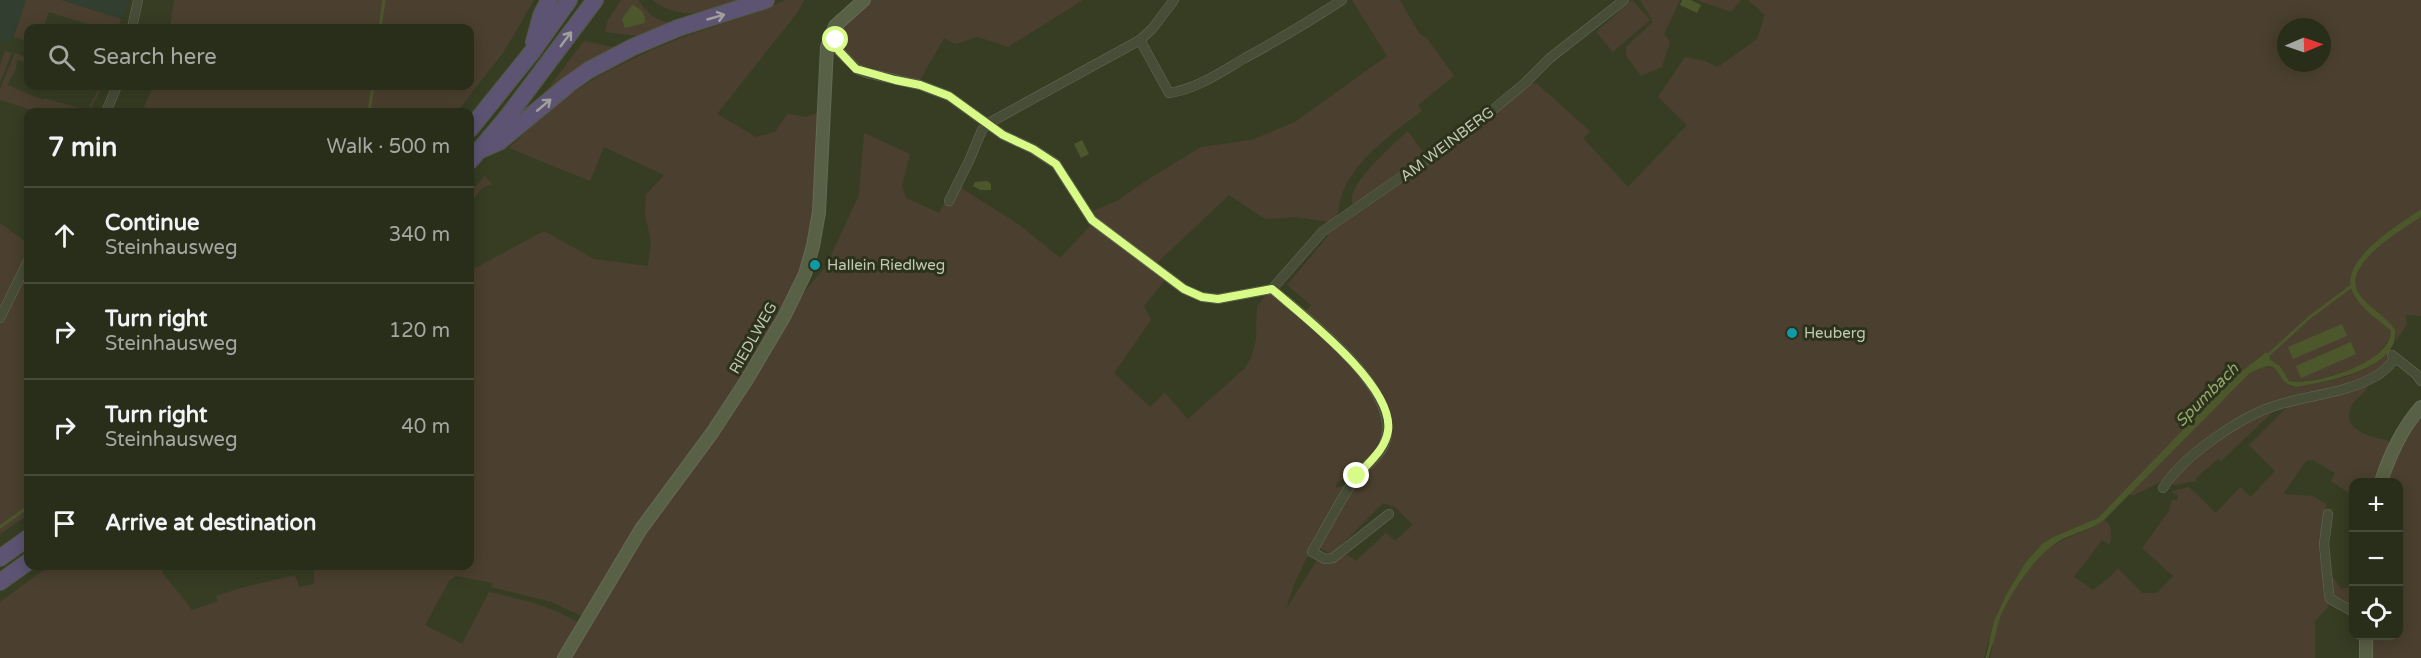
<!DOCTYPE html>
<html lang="en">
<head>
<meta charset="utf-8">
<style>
  :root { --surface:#292e1a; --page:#353a27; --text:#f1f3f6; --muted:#a5a8a2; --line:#454a39 }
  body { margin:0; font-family:"Varela Round",sans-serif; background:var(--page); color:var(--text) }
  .controls { position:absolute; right:18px; bottom:18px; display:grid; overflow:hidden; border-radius:12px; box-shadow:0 3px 15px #0003 }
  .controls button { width:54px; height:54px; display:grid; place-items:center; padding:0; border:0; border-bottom:2px solid var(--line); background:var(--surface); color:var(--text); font:30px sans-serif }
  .compass { position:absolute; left:2277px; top:18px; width:54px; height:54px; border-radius:50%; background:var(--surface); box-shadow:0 3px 15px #0003; rotate:88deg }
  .stop { position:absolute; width:18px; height:18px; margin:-14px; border:4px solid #d8fa86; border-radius:50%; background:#fff }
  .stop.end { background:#d8fa86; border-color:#fff; box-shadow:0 2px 6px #0008 }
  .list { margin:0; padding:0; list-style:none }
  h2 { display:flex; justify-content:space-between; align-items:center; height:78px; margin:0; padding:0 24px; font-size:26px }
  h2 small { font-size:20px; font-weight:400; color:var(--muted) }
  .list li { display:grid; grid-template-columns:39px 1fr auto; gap:18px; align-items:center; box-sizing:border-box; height:96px; padding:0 24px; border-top:2px solid var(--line) }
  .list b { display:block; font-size:22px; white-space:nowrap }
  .list p { margin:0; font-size:20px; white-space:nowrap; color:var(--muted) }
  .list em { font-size:20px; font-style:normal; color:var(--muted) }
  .icon { flex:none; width:33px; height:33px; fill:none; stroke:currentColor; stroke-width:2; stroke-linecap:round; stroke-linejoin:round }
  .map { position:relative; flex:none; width:2421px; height:658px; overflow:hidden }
  .search { position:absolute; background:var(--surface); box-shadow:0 3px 15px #0003; left:24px; top:24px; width:450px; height:66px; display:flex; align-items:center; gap:15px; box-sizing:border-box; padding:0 21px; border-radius:12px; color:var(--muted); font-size:22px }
  .panel { position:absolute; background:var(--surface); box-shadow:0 3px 15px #0003; left:24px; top:108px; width:450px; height:462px; border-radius:12px }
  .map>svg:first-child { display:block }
</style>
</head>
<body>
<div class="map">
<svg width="2421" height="658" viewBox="0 0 2421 658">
  <rect width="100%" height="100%" fill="#373d23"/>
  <g fill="#323e2f">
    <path d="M 0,0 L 26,0 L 14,37 L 6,42 L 0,41 Z"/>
    <path d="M 61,0 L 130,0 L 121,19 Z"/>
  </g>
  <g fill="#4b402f" fill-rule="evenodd">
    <path d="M 26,0 L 61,0 L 121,19 L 118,28 L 94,28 L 94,26 L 49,12 L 43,28 L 28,28 L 28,42 L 14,37 Z"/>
    <path d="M 174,0 L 534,0 L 505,50 L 457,112 L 142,112 L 153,86 L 470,86 L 470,28 L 170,28 Z"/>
    <path d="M 621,0 L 638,0 C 648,13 655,21 672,23 L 636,36 L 605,32 L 608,20 Z"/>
    <path d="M 652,0 L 738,0 C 702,13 685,22 652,0 Z"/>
    <path d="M 785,0 L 804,0 L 797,13 L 717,114 L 756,137 L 775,132 L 787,114 L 806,117 L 823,111 L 816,212 L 797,283 L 765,345 L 588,609 L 581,616 L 552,602 L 491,587 L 493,583 L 456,576 L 449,581 L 425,625 L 462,644 L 489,592 C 522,599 548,605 577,622 L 561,658 L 0,658 L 0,602 L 49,566 L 171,566 L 162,572 L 192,610 L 218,601 L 216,596 L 244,587 L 295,575 L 299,587 L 314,584 L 314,566 L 470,566 L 470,271 L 544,231 L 594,259 L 648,266 L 651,243 L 645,213 L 646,195 L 664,175 L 604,147 L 590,181 L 509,148 C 525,133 540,118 557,104 C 591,77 633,58 673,41 C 710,27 749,17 785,0 Z"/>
    <path d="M 868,0 L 1083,0 L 1008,47 L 978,37 L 955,44 L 944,38 L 920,80 C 893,75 846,74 840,40 C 839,34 839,28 843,22 C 849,14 861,7 868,0 Z"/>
    <path d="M 1352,0 L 1400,0 L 1419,33 L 1429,41 L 1454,76 L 1418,105 L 1422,111 C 1393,133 1352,161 1341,197 C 1339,203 1339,210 1337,216 L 1331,222 L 1295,217 L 1265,219 L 1229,195 L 1156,264 L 1099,223 L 1090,212 L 1117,201 L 1144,182 L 1201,147 L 1251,140 L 1295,122 L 1387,56 Z"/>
    <path d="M 1632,0 L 1650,20 L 1613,52 L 1596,32 Z"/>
    <path d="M 1640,0 L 1680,0 L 1664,34 L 1670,42 L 1662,67 L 1641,76 L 1626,56 L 1626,47 L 1653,22 Z"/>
    <path d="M 1696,0 L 1741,0 L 1731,12 Z"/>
    <path d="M 1748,0 L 2421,0 L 2421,209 C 2400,225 2334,262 2354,295 C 2363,311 2378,319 2391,331 L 2391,336 C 2386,345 2378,354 2370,360 C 2355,371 2307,384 2289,381 L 2280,366 L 2268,359 L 2266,352 L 2256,359 L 2098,518 L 2051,538 L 2042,544 L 2025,563 L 2006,595 L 1994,621 L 1984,658 L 568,658 L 634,547 L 791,308 L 826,266 L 859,195 L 864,133 L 910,154 L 902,186 L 906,198 L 939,213 L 946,200 L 953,203 L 961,188 L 1021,226 L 1060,258 L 1091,225 L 1165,280 L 1144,306 L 1151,320 L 1114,373 L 1150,407 L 1165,393 L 1188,419 L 1245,368 L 1251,358 L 1256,340 L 1257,306 L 1269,292 C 1299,316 1375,376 1384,413 C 1386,424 1382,440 1377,449 C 1371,458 1363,466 1352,469 L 1355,474 L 1337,482 L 1335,489 C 1360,479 1361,478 1378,457 C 1384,449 1390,442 1392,433 C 1399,389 1334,338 1305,312 L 1311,305 L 1287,285 L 1328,236 L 1325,234 C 1395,188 1460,140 1525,87 L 1533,83 L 1537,84 L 1590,131 L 1583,138 L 1628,187 L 1687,125 L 1658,97 L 1685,57 L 1705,61 L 1718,67 L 1757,39 L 1765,15 ZM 2286,27 L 2322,27 L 2322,63 L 2286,63 ZM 1383,503 L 1395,507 L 1413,525 L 1395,541 L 1386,533 L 1356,561 L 1347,555 L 1317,560 L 1286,609 L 1294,584 L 1313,545 L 1332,554 Z"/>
    <path d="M 584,41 L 618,48 L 544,94 Z"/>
    <path d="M 5,51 L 12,53 L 0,82 L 0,65 Z"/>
    <path d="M 15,53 L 28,58 L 28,63 L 17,59 L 16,69 L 7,85 L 43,100 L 44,98 L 89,111 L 90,105 L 100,86 L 102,87 L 89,112 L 38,112 L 0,100 L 0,89 Z"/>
    <path d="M 1408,131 L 1427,158 L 1357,205 L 1353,205 C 1344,186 1394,144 1408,131 Z"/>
    <path d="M 485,176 L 492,184 L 482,188 L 470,204 L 470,192 Z"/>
    <path d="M 2421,217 L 2421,316 L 2406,315 L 2407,324 L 2396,341 C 2397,327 2388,323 2379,315 C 2372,309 2360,300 2357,291 C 2346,261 2402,230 2421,217 Z"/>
    <path d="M 0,223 L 26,242 L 28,252 L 0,309 Z"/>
    <path d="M 28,266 L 28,515 L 0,534 L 0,323 Z"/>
    <path d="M 2386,354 L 2390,359 L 2375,374 L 2364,378 L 2261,408 L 2157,484 L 2132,496 L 2129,493 L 2249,374 L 2262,366 L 2275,368 L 2284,381 L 2292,387 C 2320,383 2366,377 2386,354 Z"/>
    <path d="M 2369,383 C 2366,394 2357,396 2352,405 C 2338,430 2373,438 2390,441 L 2375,482 L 2354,482 L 2353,496 L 2331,481 L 2335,473 L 2313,460 L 2306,461 L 2283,494 L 2313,496 L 2326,504 L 2321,546 L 2328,607 L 2315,621 L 2315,658 L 1990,658 C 1993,644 1996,627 2002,613 C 2012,588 2038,552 2063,540 C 2077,533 2091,530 2104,520 C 2113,524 2111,537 2110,545 L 2102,540 L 2074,577 L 2093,590 L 2111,576 L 2118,568 L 2142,593 L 2157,593 L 2173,576 L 2142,548 L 2169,511 L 2172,500 L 2178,499 L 2177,494 L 2173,493 L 2172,491 L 2189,487 L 2216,513 L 2240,487 L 2251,497 L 2275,471 L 2249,445 L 2288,406 Z"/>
    <path d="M 2279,406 L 2221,461 L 2218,459 L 2196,478 L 2197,481 L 2173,485 L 2172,481 L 2197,456 L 2227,433 Z"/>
    <path d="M 2421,416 L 2421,658 L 2372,658 L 2373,636 L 2398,636 L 2398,482 L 2388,482 L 2397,457 Z"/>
    <path d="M 2353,529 L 2353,604 L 2347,604 L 2333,598 L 2331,577 L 2333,577 L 2341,589 L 2351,586 C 2352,574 2350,537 2353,529 Z"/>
  </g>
  <g fill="#4c572c">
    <path d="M 1682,0 L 1691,0 L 1701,5 L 1697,13 L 1680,5 Z"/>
    <path d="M 632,5 C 639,6 648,17 644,23 L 625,28 L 622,19 Z"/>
    <path d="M 1082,140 L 1089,154 L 1081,158 L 1074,144 Z"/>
    <path d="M 987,181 L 991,184 L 991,190 L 980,190 L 973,186 L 975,182 Z"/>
    <path d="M 2421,209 L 2421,217 C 2403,229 2340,265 2359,294 C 2368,308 2387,316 2395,330 C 2400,370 2324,382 2296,387 C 2271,383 2286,352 2249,374 L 2104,520 C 2091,530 2076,532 2061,540 C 2037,554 2014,587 2002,613 C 1998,622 1996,634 1993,645 L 1989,641 L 1994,621 L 2006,595 L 2025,563 L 2042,544 L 2051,538 L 2098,518 L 2232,379 L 2266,352 L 2270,356 L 2269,359 L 2280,366 L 2289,381 C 2314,386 2391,363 2391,331 C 2378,319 2363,311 2354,295 C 2334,262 2399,225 2421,209 Z"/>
    <path d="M 2342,324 L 2347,336 L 2293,359 L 2288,347 Z"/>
    <path d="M 2351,342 L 2356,354 L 2301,378 L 2296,366 Z"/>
  </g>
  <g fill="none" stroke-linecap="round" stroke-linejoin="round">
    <g stroke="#4c572c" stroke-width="3">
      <path d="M 380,28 L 384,0"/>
      <path d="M 369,112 L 373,86"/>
      <path d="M 2266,357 L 2310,317 L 2353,285"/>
      <path d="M 0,527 L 28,507"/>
      <path d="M 1987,658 L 1992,639"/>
    </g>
    <defs>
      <g id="street">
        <path d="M 132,28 L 138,0"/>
        <path d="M 835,29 L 839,51 L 857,69 L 867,73 L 920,85 L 949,96 L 1003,135 L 1033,149 L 1056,164 L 1092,220 L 1184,289 L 1202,297 L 1218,299 L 1272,289"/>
        <path d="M 1140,40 L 1169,93 C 1197,89 1221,72 1245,58 C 1278,40 1310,21 1342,0"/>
        <path d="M 106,112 L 117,86"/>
        <path d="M 949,201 L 969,161 L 982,130 L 987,124 L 1140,40 L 1152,29 L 1174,0"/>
        <path d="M 1272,289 L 1323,231 L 1461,136 L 1525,83 L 1550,58 L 1624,0"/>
        <path d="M 1272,289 C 1308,320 1406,391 1384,445 C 1379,457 1365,466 1357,476 C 1340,499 1327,527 1312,552 L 1325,559 L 1333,558 L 1389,514"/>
        <path d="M 0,318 L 28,261"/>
        <path d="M 2392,355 L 2416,374 L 2421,381"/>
        <path d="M 2163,488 C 2183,456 2242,415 2278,405 C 2309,395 2347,393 2376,376 C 2384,372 2390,365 2396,358"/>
        <path d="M 2328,514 L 2324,544 L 2329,594 L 2330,599 L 2354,612"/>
      </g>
      <g id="secondary">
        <path d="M 2381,482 C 2389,456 2403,427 2421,407"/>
        <path d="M 2366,636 L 2366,658"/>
        <path d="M 564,658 L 641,529 L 712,433 L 746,381 L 784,317 L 805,274 L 813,246 L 819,212 L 827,47 L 835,26 L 864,0"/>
      </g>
      <g id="highway">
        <path d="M 534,42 L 541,16 L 549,0"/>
        <path d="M 470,129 L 532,52 L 569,0"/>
        <path d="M 478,151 L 499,142 L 569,84 L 589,70 L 633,47 L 678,28 L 766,0"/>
        <path d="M 470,161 L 508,116 L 595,0"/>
        <path d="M 0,558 L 28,538"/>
        <path d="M 0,582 L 28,562"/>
      </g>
    </defs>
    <use href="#street" stroke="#656b55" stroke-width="10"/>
    <use href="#secondary" stroke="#656b55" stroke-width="14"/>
    <use href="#highway" stroke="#525842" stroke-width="18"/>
    <use href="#street" stroke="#474d37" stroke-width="9"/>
    <use href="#secondary" stroke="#586045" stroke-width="12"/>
    <use href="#highway" stroke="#5d5474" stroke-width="16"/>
  </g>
  <defs><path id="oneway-shaft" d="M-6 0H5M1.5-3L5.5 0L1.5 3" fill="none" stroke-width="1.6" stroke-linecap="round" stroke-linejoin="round" transform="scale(1.5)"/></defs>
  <g stroke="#9fa09d">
    <use href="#oneway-shaft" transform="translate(716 17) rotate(-16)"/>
    <use href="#oneway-shaft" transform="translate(566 39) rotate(-53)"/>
    <use href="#oneway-shaft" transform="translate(544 105) rotate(-40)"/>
  </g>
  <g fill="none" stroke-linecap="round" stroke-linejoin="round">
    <path stroke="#d8fa86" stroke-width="8" d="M 836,40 L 839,51 L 856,69 L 895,80 L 920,85 L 949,96 L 1003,135 L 1033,149 L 1056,164 L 1092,220 L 1184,289 L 1202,297 L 1218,299 L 1272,289 C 1303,316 1395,386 1388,431 C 1385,450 1369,462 1357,476"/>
  </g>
  <g fill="#0f9aa8" stroke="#2c321c" stroke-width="2">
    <circle cx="815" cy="265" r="6"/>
    <circle cx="1792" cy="333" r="6"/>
  </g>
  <g text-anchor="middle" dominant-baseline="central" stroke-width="6" stroke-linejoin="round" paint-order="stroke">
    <g font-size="15" fill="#c2c9b3" stroke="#2c321c">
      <text transform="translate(1447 144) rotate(-37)">AM WEINBERG</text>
      <text transform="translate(753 338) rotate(-60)">RIEDLWEG</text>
    </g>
    <g font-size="15" fill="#c2c9b3" stroke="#2c321c" text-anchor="start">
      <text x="827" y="265">Hallein Riedlweg</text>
      <text x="1804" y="333">Heuberg</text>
    </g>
    <g font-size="16" font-style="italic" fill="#99a86b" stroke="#2c321c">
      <text transform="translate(2207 395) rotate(-45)">Spumbach</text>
    </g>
  </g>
</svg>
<div class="controls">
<button>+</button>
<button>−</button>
<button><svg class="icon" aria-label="locate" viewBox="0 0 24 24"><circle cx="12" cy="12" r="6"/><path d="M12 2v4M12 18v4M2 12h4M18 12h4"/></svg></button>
</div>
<svg class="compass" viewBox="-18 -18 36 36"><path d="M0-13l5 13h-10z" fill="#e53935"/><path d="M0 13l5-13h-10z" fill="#a5a8a2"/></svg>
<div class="stop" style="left:836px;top:40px"></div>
<div class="stop end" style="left:1357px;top:476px"></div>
<div class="search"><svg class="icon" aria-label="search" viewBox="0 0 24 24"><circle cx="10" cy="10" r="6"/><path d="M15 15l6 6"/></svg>Search here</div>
<section class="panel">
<h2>7 min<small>Walk · 500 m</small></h2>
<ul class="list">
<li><svg class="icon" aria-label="ahead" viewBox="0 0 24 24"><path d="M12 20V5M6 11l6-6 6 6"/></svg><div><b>Continue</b><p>Steinhausweg</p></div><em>340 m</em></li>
<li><svg class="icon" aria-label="right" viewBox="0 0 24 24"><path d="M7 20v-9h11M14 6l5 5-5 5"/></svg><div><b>Turn right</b><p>Steinhausweg</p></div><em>120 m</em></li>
<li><svg class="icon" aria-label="right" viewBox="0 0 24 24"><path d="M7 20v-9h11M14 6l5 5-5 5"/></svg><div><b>Turn right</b><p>Steinhausweg</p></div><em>40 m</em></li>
<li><svg class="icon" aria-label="arrive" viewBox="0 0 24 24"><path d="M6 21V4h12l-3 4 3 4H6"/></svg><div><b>Arrive at destination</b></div></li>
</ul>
</section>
</div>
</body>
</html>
